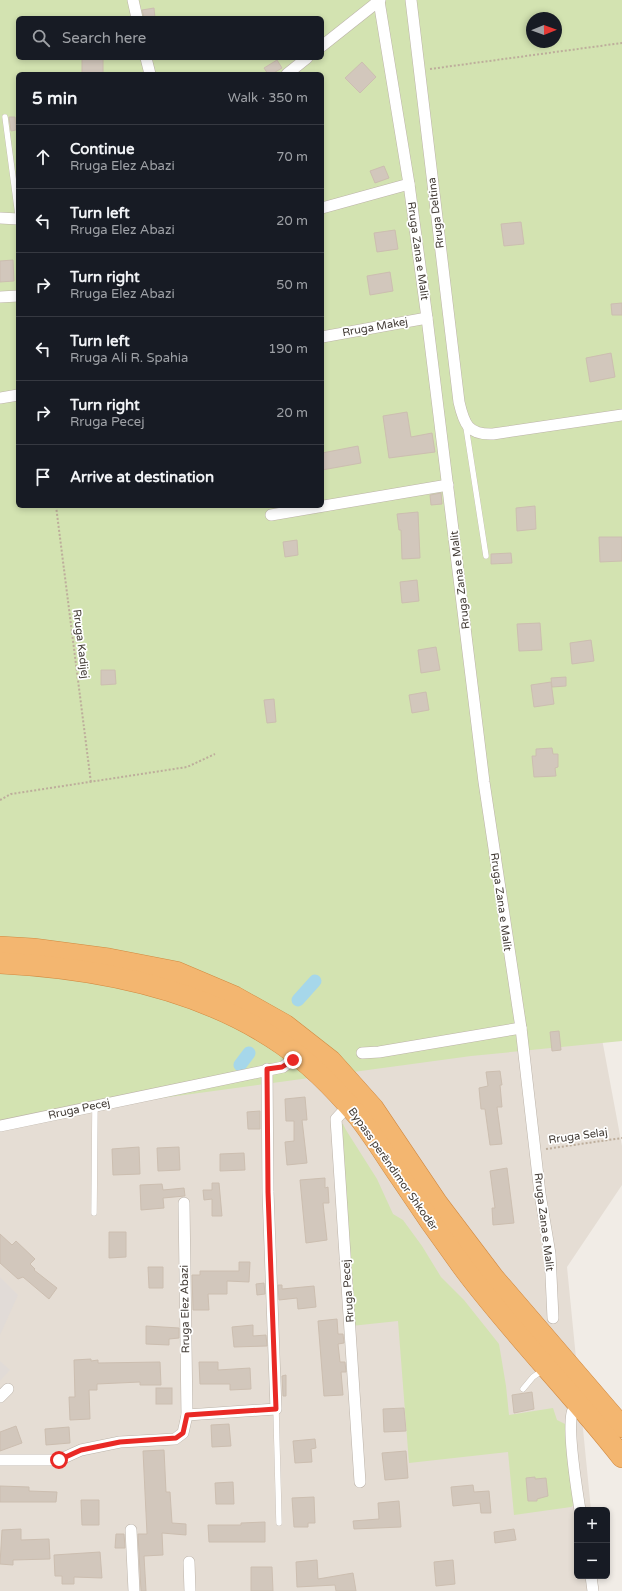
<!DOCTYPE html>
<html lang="en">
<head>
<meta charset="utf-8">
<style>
  :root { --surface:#171b24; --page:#20242c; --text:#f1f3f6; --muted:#9ea1a6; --line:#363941 }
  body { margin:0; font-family:"Varela Round",sans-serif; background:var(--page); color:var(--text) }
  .controls { position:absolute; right:12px; bottom:12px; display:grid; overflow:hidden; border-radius:6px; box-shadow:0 2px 6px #0003 }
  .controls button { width:36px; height:36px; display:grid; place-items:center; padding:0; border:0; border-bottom:1px solid var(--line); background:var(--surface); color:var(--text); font:20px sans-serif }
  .compass { position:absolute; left:526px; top:12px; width:36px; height:36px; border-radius:50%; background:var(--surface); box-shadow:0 2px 6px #0003; rotate:89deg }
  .stop { position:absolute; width:12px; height:12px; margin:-9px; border:3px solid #e92925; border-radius:50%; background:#fff }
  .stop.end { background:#e92925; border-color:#fff; box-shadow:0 1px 4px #0008 }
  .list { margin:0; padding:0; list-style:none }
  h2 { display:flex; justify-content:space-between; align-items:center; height:52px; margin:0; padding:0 16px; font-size:17px }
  h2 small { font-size:13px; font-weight:400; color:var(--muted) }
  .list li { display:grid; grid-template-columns:26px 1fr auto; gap:12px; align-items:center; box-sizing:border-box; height:64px; padding:0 16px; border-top:1px solid var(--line) }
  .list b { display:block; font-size:15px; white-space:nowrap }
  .list p { margin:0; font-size:13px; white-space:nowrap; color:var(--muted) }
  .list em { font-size:13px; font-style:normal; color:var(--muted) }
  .icon { flex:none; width:22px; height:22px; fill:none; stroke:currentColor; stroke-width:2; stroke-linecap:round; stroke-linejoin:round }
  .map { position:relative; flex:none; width:622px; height:1591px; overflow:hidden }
  .search { position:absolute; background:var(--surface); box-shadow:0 2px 6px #0003; left:16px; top:16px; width:308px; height:44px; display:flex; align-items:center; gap:10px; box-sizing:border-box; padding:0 14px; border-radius:6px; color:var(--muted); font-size:15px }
  .panel { position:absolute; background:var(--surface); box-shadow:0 2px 6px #0003; left:16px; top:72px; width:308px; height:436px; border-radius:6px }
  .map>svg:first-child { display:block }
</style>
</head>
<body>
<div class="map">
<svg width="622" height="1591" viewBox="0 0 622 1591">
  <rect width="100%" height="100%" fill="#f1ece6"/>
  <path fill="#e5ddd4" d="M 588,964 L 622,1146 L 622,1185 L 567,1267 L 591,1510 L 577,1510 L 577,1576 L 597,1576 L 599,1591 L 0,1591 L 0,1055 Z"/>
  <g fill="#e1dbd7">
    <path d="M 0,1277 L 18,1295 L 0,1335 Z"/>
    <path d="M 0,1361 L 10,1370 L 0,1381 Z"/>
  </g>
  <g fill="#d3e3b1" fill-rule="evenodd">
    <path d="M 0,0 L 622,0 L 622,1041 L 471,1056 L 0,1120 ZM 18,18 L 322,18 L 322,58 L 18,58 ZM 532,18 L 556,18 L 556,42 L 532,42 ZM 18,74 L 322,74 L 322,506 L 18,506 Z"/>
    <path d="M 339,1124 L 343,1124 L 346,1130 L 377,1179 L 393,1214 L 403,1220 L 422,1246 L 441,1277 L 464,1300 L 499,1344 L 506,1386 L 509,1415 L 553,1408 L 557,1420 L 565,1424 L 575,1504 L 571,1507 L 514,1515 L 508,1452 L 409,1463 L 398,1321 L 351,1326 Z"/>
  </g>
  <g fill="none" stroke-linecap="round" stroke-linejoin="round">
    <g stroke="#a6d7ea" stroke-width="13">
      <path d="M 298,1000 L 315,981"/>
      <path d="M 240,1065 L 249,1053"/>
    </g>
  </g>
  <g fill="#d2c7bc" stroke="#ccbeb0">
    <path d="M 154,8 L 155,18 L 144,18 L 142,10 Z"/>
    <rect x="82" y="58" width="21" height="16"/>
    <path d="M 277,60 L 282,68 L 272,74 L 268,74 L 264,68 Z"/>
    <path d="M 362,62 L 376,77 L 360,93 L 345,78 Z"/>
    <path d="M 9,117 L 15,117 L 16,130 L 11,131 Z"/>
    <path d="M 384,166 L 389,178 L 375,183 L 370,171 Z"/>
    <path d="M 521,222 L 524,244 L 504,246 L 501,224 Z"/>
    <path d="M 395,230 L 398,249 L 377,252 L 374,233 Z"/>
    <path d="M 13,260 L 14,281 L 0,282 L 0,261 Z"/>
    <path d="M 390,272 L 393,291 L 370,295 L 367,276 Z"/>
    <path d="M 622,303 L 622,315 L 612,315 L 611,304 Z"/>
    <path d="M 611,353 L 615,377 L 590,382 L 586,358 Z"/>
    <path d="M 407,412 L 411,437 L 432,433 L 435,452 L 389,458 L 383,416 Z"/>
    <path d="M 358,446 L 361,463 L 322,470 L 322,453 Z"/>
    <path d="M 441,493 L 442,504 L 431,505 L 430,495 Z"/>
    <path d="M 535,506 L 536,529 L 517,531 L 516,508 Z"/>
    <path d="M 418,512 L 420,558 L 402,559 L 401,530 L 399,530 L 397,514 Z"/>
    <path d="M 599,537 L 622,537 L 622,561 L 600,562 Z"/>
    <path d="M 297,540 L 298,555 L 285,557 L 283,542 Z"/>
    <path d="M 511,553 L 512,563 L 491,564 L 491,554 Z"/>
    <path d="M 417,580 L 419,601 L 402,603 L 400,582 Z"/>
    <path d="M 540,623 L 542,650 L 519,651 L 517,624 Z"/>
    <path d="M 591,640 L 594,661 L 572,664 L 570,643 Z"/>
    <path d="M 436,647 L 440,670 L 421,673 L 418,650 Z"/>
    <path d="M 101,670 L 115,670 L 116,684 L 101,685 Z"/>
    <path d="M 566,677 L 566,686 L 552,687 L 551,678 Z"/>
    <path d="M 551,682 L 554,704 L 534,707 L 531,685 Z"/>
    <path d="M 426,692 L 429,710 L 412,713 L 409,695 Z"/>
    <path d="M 274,699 L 276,722 L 267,723 L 264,700 Z"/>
    <path d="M 552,748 L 553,754 L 558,754 L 558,767 L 555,768 L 556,776 L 534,777 L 532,756 L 536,756 L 536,749 Z"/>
    <path d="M 559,1031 L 561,1050 L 552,1051 L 550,1032 Z"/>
    <path d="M 500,1071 L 502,1085 L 500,1085 L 502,1107 L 497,1107 L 502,1144 L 490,1145 L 485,1109 L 481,1109 L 479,1088 L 488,1086 L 486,1072 Z"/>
    <path d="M 305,1097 L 307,1120 L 302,1120 L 307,1163 L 287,1165 L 285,1142 L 294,1141 L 294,1121 L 286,1121 L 285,1099 Z"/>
    <path d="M 260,1111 L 260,1129 L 248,1129 L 247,1112 Z"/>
    <path d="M 139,1147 L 140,1174 L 113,1175 L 112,1149 Z"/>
    <path d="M 179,1147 L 180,1170 L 158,1171 L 157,1148 Z"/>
    <path d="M 244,1153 L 245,1170 L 220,1171 L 220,1154 Z"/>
    <path d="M 507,1168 L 514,1223 L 493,1225 L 492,1208 L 495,1208 L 490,1171 Z"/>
    <path d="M 325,1178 L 325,1188 L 328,1187 L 329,1203 L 323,1203 L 327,1240 L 306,1243 L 300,1180 Z"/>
    <path d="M 212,1183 L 219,1183 L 222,1216 L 212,1216 L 212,1199 L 204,1200 L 203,1190 L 212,1190 Z"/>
    <path d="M 162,1184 L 163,1190 L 184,1188 L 185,1196 L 163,1198 L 164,1208 L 141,1210 L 140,1185 Z"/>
    <path d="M 109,1232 L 126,1232 L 126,1257 L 109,1258 Z"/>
    <path d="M 0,1234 L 12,1245 L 16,1241 L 35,1259 L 30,1264 L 35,1269 L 34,1270 L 57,1288 L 49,1299 L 23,1277 L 18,1279 L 0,1263 Z"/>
    <path d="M 239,1262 L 250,1262 L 249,1282 L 227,1281 L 227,1294 L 208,1294 L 209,1310 L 193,1310 L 192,1275 L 200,1275 L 200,1271 L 239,1271 Z"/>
    <path d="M 148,1267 L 163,1267 L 163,1288 L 149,1288 Z"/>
    <path d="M 264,1283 L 265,1294 L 257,1295 L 256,1284 Z"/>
    <path d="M 278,1285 L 282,1285 L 282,1289 L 314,1286 L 316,1307 L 298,1309 L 297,1298 L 279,1300 Z"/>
    <path d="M 337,1319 L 338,1334 L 343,1334 L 344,1343 L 338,1344 L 340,1362 L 345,1362 L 346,1372 L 341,1372 L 343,1395 L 324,1396 L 318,1321 Z"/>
    <path d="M 253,1325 L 253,1336 L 266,1335 L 267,1346 L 234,1347 L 232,1327 Z"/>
    <path d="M 146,1326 L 179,1328 L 179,1338 L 169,1339 L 169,1345 L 146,1344 Z"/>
    <path d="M 91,1359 L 91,1361 L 98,1360 L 98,1363 L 160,1362 L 161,1385 L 140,1385 L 140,1382 L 97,1384 L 97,1390 L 89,1390 L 90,1419 L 70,1420 L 69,1397 L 75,1397 L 74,1360 Z"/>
    <path d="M 199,1362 L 218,1362 L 218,1370 L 250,1368 L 251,1389 L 230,1390 L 230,1384 L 200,1384 Z"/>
    <path d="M 286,1375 L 286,1396 L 283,1396 L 282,1376 Z"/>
    <rect x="156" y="1388" width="16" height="16"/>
    <path d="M 532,1392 L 534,1409 L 514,1413 L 512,1395 Z"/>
    <path d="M 404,1408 L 406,1431 L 384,1432 L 383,1409 Z"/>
    <path d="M 229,1424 L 231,1446 L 212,1447 L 211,1425 Z"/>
    <path d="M 16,1426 L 22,1443 L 0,1451 L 0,1432 Z"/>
    <path d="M 69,1427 L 70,1443 L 46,1445 L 45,1429 Z"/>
    <path d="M 315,1439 L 316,1448 L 311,1449 L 312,1462 L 295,1463 L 293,1441 Z"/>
    <path d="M 164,1450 L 166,1492 L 170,1492 L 172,1523 L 186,1524 L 186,1535 L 162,1533 L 163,1555 L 144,1556 L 146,1591 L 141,1591 L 138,1534 L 147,1534 L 143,1451 Z"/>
    <path d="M 406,1451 L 408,1478 L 385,1480 L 382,1453 Z"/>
    <path d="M 535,1477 L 535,1479 L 546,1478 L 548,1496 L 537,1499 L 537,1501 L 528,1501 L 526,1478 Z"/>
    <path d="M 233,1482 L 234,1504 L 216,1504 L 215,1483 Z"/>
    <path d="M 473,1485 L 474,1492 L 489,1491 L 491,1513 L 481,1513 L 480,1503 L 453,1506 L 451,1487 Z"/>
    <path d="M 0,1486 L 29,1487 L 29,1491 L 57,1492 L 56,1502 L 0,1502 Z"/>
    <path d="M 314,1497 L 315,1523 L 308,1523 L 308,1527 L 294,1527 L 292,1498 Z"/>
    <path d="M 81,1500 L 99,1500 L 99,1525 L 82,1525 Z"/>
    <path d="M 399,1501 L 401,1527 L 354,1529 L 353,1521 L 379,1519 L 378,1503 Z"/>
    <path d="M 265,1522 L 265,1542 L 209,1542 L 208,1525 L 241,1525 L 241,1523 Z"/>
    <path d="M 21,1529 L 21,1540 L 49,1539 L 50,1559 L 13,1560 L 13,1565 L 0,1564 L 2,1530 Z"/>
    <path d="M 514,1529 L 516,1540 L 495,1543 L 494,1532 Z"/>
    <path d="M 116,1534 L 124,1534 L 125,1548 L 115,1548 Z"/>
    <path d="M 100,1552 L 102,1578 L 74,1577 L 74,1584 L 62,1584 L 62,1576 L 55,1576 L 54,1555 Z"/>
    <path d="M 317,1560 L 318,1579 L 353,1573 L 356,1591 L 336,1591 L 335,1585 L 297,1587 L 296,1562 Z"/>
    <path d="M 453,1560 L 455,1584 L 436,1586 L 434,1562 Z"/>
    <path d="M 251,1567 L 272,1567 L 273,1591 L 251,1591 Z"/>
  </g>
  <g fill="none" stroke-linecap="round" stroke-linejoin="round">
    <defs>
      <g id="lane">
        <path d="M 5,117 L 18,215"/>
        <path d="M 466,427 L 486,556"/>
        <path d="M 94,1213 L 95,1105"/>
        <path d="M 523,1389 L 533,1377 L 543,1370"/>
        <path d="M 276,1409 L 279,1523"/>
      </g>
      <g id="street">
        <path d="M 133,0 L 137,18"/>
        <path d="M 411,0 L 459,402 C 464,424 468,435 493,434 L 622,415"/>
        <path d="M 379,1 L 409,184 L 427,318 L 484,782 L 521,1028 L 540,1194 L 550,1254 L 553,1318"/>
        <path d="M 322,46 L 380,0"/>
        <path d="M 146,58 L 150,74"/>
        <path d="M 287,74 L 307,58"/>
        <path d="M 322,208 L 409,184"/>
        <path d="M 0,218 L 18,219"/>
        <path d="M 0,297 L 18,296"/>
        <path d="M 322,337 L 427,318"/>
        <path d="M 0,398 L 18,395"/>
        <path d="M 271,515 L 448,485"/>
        <path d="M 362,1053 L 379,1052 L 521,1028"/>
        <path d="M 348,1106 L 336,1119 L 360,1482"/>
        <path d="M 0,1126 L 283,1067 L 297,1056"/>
        <path d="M 0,1397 L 8,1389"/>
        <path d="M 579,1403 C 577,1405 575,1408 573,1410 C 566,1425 577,1491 580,1510"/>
        <path d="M 187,1415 L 276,1409 L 268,1192 L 267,1069"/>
        <path d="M 0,1460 L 59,1460 L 81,1450 L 120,1442 L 175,1439 L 183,1433 L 187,1415 L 184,1203"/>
        <path d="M 131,1530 L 134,1591"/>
        <path d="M 189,1562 L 190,1591"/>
        <path d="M 591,1576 L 593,1591"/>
      </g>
      <g id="highway">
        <path d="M 0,947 L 33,949 L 109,959 L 176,972 L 235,997 L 285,1025 L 331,1061 L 373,1108 L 437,1203 L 493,1277 L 622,1427"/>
        <path d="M 0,963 C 97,968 201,988 282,1044 C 311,1064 336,1090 358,1116 C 374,1136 387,1158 401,1178 C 422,1210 443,1240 466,1271 C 515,1336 572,1393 622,1457"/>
      </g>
    </defs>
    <use href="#lane" stroke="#bcb3a9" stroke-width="6"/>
    <use href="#street" stroke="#bcb3a9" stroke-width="12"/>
    <use href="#highway" stroke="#d18940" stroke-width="22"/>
    <g stroke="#bdad9b" stroke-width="2" stroke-dasharray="2 2" stroke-linecap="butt">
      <path d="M 430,69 L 622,43"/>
      <path d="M 56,506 L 91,783"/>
      <path d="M 0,800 L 11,794 L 187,767 L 215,754"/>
      <path d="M 546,1149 L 622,1138"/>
    </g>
    <use href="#lane" stroke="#fff" stroke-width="5.5"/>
    <use href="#street" stroke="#fff" stroke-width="11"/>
    <use href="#highway" stroke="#f3b670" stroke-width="21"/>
  </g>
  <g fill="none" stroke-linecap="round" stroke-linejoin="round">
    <path stroke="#e92925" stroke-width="5" d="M 59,1460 L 81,1450 L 120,1442 L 176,1438 L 183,1433 L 187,1415 L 276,1409 L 268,1192 L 267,1069 L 282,1067 L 293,1060"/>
  </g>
  <g text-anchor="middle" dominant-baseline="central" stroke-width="3.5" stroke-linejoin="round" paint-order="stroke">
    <g font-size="11" fill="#433c36" stroke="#fff">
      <text transform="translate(436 213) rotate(-97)">Rruga Deltina</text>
      <text transform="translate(418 251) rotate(82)">Rruga Zana e Malit</text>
      <text transform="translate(375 327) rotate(-10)">Rruga Makej</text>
      <text transform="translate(460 580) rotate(-97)">Rruga Zana e Malit</text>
      <text transform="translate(81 644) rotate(83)">Rruga Kadijej</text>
      <text transform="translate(501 902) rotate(82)">Rruga Zana e Malit</text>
      <text transform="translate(79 1109) rotate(-12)">Rruga Pecej</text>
      <text transform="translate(578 1136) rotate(-8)">Rruga Selaj</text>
      <text transform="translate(393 1169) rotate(55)">Bypass perëndimor Shkodër</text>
      <text transform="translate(544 1222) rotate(83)">Rruga Zana e Malit</text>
      <text transform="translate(348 1291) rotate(-94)">Rruga Pecej</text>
      <text transform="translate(185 1309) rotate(-91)">Rruga Elez Abazi</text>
    </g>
  </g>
</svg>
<div class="controls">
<button>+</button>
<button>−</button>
</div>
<svg class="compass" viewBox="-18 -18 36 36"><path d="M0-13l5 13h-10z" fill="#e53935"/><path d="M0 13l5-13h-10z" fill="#9ea1a6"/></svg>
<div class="stop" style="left:59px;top:1460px"></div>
<div class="stop end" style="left:293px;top:1060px"></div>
<div class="search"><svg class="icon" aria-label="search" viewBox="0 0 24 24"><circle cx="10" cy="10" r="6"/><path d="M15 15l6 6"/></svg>Search here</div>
<section class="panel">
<h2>5 min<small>Walk · 350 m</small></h2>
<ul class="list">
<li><svg class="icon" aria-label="ahead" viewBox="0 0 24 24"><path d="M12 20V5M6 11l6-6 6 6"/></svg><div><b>Continue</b><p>Rruga Elez Abazi</p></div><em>70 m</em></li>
<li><svg class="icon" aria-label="left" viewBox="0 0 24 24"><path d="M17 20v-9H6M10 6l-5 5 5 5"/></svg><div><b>Turn left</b><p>Rruga Elez Abazi</p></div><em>20 m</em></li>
<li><svg class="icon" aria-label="right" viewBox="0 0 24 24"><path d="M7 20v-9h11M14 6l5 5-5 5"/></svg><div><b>Turn right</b><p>Rruga Elez Abazi</p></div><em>50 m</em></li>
<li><svg class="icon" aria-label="left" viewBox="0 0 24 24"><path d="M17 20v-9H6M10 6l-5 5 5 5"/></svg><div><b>Turn left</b><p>Rruga Ali R. Spahia</p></div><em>190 m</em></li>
<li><svg class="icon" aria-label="right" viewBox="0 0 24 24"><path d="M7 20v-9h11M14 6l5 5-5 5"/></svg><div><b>Turn right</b><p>Rruga Pecej</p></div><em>20 m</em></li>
<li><svg class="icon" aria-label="arrive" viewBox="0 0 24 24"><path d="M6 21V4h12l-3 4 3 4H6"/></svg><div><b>Arrive at destination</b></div></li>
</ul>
</section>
</div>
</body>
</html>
